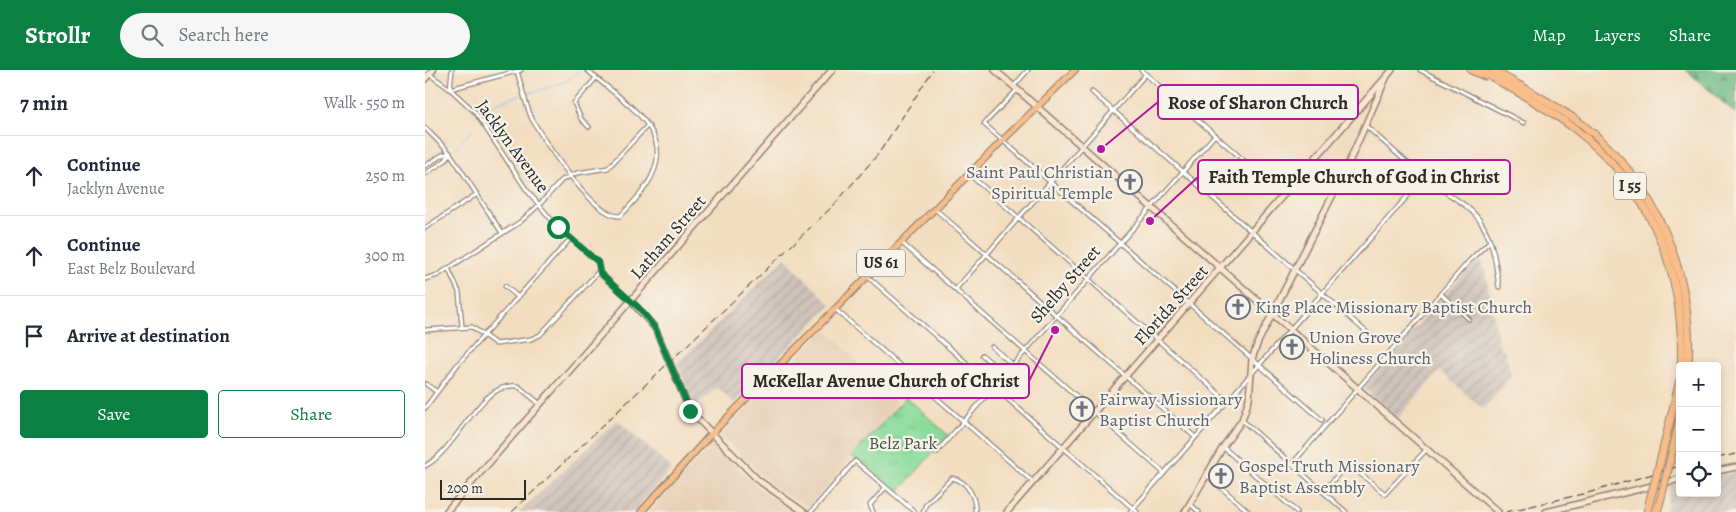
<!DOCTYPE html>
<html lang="en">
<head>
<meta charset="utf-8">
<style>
  :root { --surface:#fff; --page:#f6f6f7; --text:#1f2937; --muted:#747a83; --line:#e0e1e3; --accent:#0b8043 }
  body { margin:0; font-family:Alegreya,serif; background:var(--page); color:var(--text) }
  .controls { position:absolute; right:15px; bottom:15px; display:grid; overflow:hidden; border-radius:5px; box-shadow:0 2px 8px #0003 }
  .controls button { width:45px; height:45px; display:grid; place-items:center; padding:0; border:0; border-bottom:1px solid var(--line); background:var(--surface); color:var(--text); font:25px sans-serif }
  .scale { position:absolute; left:15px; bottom:12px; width:86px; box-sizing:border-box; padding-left:5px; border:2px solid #2b2b2b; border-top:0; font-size:14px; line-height:18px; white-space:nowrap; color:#2b2b2b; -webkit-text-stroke:4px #f7f3e8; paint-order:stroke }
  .stop { position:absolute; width:15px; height:15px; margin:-11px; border:4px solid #0b8043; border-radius:50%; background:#fff }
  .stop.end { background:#0b8043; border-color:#fff; box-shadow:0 1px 5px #0008 }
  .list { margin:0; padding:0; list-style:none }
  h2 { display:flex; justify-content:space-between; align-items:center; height:65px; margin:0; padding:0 20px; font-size:21px }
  h2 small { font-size:16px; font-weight:400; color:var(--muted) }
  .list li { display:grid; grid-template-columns:32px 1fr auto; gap:15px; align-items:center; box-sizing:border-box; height:80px; padding:0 20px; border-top:1px solid var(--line) }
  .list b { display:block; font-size:19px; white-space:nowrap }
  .list p { margin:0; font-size:16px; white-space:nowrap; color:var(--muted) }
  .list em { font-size:16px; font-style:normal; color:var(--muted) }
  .actions { display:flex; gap:10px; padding:15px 20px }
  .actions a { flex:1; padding:11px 0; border:1px solid var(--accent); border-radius:5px; text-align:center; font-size:18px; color:var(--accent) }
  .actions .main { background:var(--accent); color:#fff }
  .icon { flex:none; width:28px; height:28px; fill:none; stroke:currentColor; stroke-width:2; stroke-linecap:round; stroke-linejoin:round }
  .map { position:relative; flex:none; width:1311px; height:442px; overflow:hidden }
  header { display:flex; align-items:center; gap:30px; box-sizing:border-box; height:70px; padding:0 25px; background:var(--accent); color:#fff }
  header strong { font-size:24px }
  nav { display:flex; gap:28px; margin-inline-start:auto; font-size:18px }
  .search { width:350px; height:45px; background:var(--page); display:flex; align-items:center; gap:12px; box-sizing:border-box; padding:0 18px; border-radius:28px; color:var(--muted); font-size:19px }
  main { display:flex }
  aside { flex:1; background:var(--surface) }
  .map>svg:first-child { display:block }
</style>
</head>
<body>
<header>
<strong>Strollr</strong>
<div class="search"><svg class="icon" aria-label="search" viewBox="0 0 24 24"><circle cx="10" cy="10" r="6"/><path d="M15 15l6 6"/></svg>Search here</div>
<nav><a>Map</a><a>Layers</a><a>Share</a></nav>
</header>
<main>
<aside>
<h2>7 min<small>Walk · 550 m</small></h2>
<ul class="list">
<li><svg class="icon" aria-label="ahead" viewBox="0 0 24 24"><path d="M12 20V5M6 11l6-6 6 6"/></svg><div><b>Continue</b><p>Jacklyn Avenue</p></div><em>250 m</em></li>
<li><svg class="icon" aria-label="ahead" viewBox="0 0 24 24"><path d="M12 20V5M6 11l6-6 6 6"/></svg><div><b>Continue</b><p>East Belz Boulevard</p></div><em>300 m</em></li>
<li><svg class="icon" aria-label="arrive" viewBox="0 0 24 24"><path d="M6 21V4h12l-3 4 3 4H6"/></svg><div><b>Arrive at destination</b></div></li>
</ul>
<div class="actions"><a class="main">Save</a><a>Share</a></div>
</aside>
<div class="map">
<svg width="1311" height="442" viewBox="0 0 1311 442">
  <defs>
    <pattern id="industrial-furrows" width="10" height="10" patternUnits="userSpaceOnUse" patternTransform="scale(1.25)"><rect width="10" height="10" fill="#cec2b9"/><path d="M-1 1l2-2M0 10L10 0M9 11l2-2" fill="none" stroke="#b1a79f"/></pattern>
    <pattern id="forest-firs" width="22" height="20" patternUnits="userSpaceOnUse" patternTransform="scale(1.25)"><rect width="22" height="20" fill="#6fbb83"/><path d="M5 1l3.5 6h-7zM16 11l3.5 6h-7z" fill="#5b986b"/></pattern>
    <pattern id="park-tufts" width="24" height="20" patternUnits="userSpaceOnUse" patternTransform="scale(1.25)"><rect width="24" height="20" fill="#8adb9b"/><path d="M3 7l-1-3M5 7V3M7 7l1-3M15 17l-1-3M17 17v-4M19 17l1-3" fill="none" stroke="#77bc86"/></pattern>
  </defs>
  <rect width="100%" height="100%" fill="#f7f3e8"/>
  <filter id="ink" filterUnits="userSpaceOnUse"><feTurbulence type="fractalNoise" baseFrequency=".02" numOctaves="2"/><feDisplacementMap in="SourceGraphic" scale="10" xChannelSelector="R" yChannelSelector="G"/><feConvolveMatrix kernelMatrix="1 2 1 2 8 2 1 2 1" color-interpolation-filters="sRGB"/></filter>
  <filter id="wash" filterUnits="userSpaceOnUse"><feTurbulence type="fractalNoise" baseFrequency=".0096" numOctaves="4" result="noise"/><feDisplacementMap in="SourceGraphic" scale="20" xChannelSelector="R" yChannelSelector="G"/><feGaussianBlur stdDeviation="1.12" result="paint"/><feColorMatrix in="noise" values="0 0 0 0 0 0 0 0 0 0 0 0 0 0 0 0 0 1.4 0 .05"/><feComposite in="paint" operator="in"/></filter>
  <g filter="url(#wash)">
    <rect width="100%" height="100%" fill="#f3ddc0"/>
    <g fill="#e8cfb6">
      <path d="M 401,259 L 472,333 L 384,437 L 366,428 L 348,416 L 296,365 Z"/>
      <path d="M 288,374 L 335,420 L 369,442 L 225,442 Z"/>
    </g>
    <g fill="url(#industrial-furrows)">
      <path d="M 1054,187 L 1060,202 L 1065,227 L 1063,236 L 1066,233 L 1075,279 L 1079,279 L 1087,306 L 1058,339 L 1015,301 L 972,349 L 940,319 L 940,315 Z"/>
      <path d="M 360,188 L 406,235 L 309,333 L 292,317 L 270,337 L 252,294 Z"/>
      <path d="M 192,350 L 247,398 L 208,442 L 95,442 Z"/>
      <path d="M 1311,402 L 1311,442 L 1241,442 L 1246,415 L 1255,413 L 1255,423 L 1292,423 L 1292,406 Z"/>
    </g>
    <path fill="url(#forest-firs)" stroke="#4d7357" d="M 1261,0 L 1311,0 L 1311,44 Z"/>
    <path fill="url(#park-tufts)" stroke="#5a8363" d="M 481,327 L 523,365 L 471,425 L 427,386 Z"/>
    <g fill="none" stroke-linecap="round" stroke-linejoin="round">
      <g stroke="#7cbaef" stroke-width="1">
        <path d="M 102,24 L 142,11 L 154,0"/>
        <path d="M 59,43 L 71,33 L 95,25"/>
        <path d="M 31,78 L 47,60"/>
      </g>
    </g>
  </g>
  <g filter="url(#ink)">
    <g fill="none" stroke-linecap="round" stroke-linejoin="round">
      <defs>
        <g id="street">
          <path d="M 27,0 L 25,19 L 96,0"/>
          <path d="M 716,0 L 858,125"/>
          <path d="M 995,0 L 1099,53"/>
          <path d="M 92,1 C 97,17 100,34 107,49 C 119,71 169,148 195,146 C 203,139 209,131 216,123 C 262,65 202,36 162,0"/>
          <path d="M 4,4 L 25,19 L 50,42 L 101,119 L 114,135 L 131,155 L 173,192 L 176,205 L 205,230"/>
          <path d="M 589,16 L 603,0"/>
          <path d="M 592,20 L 559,54 L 897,350"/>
          <path d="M 667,22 L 947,267"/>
          <path d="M 940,55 C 961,74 982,93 1004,111 C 1021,124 1046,135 1057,154 C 1069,173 1071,196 1074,217"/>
          <path d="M 164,57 L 156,49 L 149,33 L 171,8"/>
          <path d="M 0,58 L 25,83 L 77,163"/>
          <path d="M 0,96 L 17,85 L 25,83"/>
          <path d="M 0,104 L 21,90 L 24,84"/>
          <path d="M 544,104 L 802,331"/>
          <path d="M 510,139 L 770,367"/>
          <path d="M 0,158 L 52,124"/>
          <path d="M 477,173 L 739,403"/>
          <path d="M 23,198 L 34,222 L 37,257"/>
          <path d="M 442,206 L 712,442"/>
          <path d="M 0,209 L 13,205 L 95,152 L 114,135 L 137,110 L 152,103 L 183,98 L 223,55"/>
          <path d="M 80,216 L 93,227"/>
          <path d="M 530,220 L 720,5"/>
          <path d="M 1016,224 L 1044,249"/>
          <path d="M 410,239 L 608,412"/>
          <path d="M 0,260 L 47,257 L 71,274 L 106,269 L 115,265 L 174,201"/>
          <path d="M 567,277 L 588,295"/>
          <path d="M 557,285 L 579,304"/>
          <path d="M 1,314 L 12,322"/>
          <path d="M 0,338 L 33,294 L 146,168"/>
          <path d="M 817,350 L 921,442"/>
          <path d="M 798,377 L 872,442"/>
          <path d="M 511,383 L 790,65"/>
          <path d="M 867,394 L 1045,190 L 1065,171"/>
          <path d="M 0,396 C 34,378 55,310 93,316 L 115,334"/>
          <path d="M 782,405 L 824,442"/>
          <path d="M 898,422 L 917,400 L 926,396 L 960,424 L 1001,380"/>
          <path d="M 765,434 L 774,442"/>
          <path d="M 386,442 L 430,391 L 490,442"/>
          <path d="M 448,442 L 445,435 L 460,418"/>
          <path d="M 498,442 L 501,434 L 527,408 C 543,411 551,428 550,442"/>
          <path d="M 705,442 L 987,121 L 996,105"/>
        </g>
        <g id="secondary">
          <path d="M 570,0 L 1073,442"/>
          <path d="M 0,9 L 8,0"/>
          <path d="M 206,231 L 230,258 L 265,341 L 333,410 L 379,442"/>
          <path d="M 1292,401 L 1311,397"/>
          <path d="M 21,442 L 407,0"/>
          <path d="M 582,442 L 962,6"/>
          <path d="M 760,442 L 798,377 L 817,350 L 824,329 L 827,289 L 833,272 L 921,99 L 962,6 L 967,0"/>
          <path d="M 1121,442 L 1255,409"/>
        </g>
        <path id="primary" d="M 216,442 L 286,364 L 577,71 L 650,0"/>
        <g id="highway">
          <path d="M 1046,0 L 1060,6"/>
          <path d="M 1055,0 C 1087,19 1120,36 1150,59 C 1225,116 1261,203 1256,296"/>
          <path d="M 1068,0 C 1098,18 1130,34 1158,55 C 1231,112 1269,205 1263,296"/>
          <path d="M 1245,391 L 1255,349"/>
          <path d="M 1235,392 L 1255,310"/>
          <path d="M 1222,442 L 1225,430"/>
          <path d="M 1232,442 L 1236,428"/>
        </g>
      </defs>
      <use href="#street" stroke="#8f8476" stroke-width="5.5"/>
      <use href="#secondary" stroke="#8f8476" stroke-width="8"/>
      <use href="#primary" stroke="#8f8476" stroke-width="8"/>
      <use href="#highway" stroke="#8f8476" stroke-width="9"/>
      <use href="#street" stroke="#fff" stroke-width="3"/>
      <use href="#secondary" stroke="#fce5d0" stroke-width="5"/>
      <use href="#primary" stroke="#f8bd89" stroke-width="5.5"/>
      <use href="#highway" stroke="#f8bd89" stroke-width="7"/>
      <g stroke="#2b2b2b" stroke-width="1" stroke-dasharray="8 4" stroke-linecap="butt">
        <path d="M 1292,388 L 1311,384"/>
        <path d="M 87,442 L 409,135 L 454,83 L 508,0"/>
        <path d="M 1081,442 L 1166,422 L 1255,396"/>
      </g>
      <defs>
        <g id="highway-bridge">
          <path d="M 1236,428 L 1245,391"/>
          <path d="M 1225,430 L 1235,392"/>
        </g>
      </defs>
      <use href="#highway-bridge" stroke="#8f8476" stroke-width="9" stroke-linecap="butt"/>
      <use href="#highway-bridge" stroke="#f8bd89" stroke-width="7"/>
    </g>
  </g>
  <g fill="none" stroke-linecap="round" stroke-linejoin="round" filter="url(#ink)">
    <path stroke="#0b8043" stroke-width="6" d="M 133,157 L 173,192 L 175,203 L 215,239 L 230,258 L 265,341"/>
  </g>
  <defs>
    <symbol id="church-ring" viewBox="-11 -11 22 22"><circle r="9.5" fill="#f7f3e8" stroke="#6b7280" stroke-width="1.5"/><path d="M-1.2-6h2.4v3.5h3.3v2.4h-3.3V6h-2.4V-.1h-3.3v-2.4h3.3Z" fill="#6b7280"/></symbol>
  </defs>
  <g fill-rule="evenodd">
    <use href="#church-ring" x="691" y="98" width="28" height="28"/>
    <use href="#church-ring" x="799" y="223" width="28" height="28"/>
    <use href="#church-ring" x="853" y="263" width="28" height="28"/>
    <use href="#church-ring" x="643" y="325" width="28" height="28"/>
    <use href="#church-ring" x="782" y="392" width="28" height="28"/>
  </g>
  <g text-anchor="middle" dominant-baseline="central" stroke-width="4.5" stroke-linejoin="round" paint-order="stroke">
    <g fill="#f7f3e8" stroke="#686764" stroke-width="1">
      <rect x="1189" y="102.5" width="32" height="27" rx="4"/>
      <rect x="432" y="179.5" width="48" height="27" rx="4"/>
    </g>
    <g font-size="16" font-weight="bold" fill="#2b2b2b">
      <text x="1205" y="116">I 55</text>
      <text x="456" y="193">US 61</text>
    </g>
    <g font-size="18" fill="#2b2b2b" stroke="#f7f3e8">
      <text transform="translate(88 76) rotate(54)">Jacklyn Avenue</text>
      <text transform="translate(243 167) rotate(-49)">Latham Street</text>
      <text transform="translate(640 214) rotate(-49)">Shelby Street</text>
      <text transform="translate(746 235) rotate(-48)">Florida Street</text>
    </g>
    <g font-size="18" fill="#5b616d" stroke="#f7f3e8" text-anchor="start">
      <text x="688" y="102" text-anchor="end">Saint Paul Christian<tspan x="688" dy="21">Spiritual Temple</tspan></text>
      <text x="830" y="237">King Place Missionary Baptist Church</text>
      <text x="884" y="267">Union Grove<tspan x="884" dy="21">Holiness Church</tspan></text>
      <text x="674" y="329">Fairway Missionary<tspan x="674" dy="21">Baptist Church</tspan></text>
      <text x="814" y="396">Gospel Truth Missionary<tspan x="814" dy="21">Baptist Assembly</tspan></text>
    </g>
    <g font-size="18" fill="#435747" stroke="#f7f3e8">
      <text x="478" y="373">Belz Park</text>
    </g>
  </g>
  <path fill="none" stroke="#b5179e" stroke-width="2" d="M676 79L733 32M725 151L773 107M630 260L604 311"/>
  <g fill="#b5179e" stroke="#f7f3e8" stroke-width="2">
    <circle cx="676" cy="79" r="5"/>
    <circle cx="725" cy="151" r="5"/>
    <circle cx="630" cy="260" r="5"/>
  </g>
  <g fill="#f7f3e8" stroke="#b5179e" stroke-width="2">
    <rect x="733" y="15" width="200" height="34" rx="5"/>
    <rect x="773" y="90" width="312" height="34" rx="5"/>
    <rect x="317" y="294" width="287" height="34" rx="5"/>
  </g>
  <g font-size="19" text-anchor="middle" font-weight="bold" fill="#2b2b2b">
    <text x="833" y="39">Rose of Sharon Church</text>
    <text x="929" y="113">Faith Temple Church of God in Christ</text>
    <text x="461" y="317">McKellar Avenue Church of Christ</text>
  </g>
</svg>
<div class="controls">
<button>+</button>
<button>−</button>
<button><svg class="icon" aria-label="locate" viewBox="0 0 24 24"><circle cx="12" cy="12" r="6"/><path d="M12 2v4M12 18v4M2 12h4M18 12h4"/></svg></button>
</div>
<div class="scale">200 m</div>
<div class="stop" style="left:133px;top:157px"></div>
<div class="stop end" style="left:265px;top:341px"></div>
</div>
</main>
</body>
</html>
